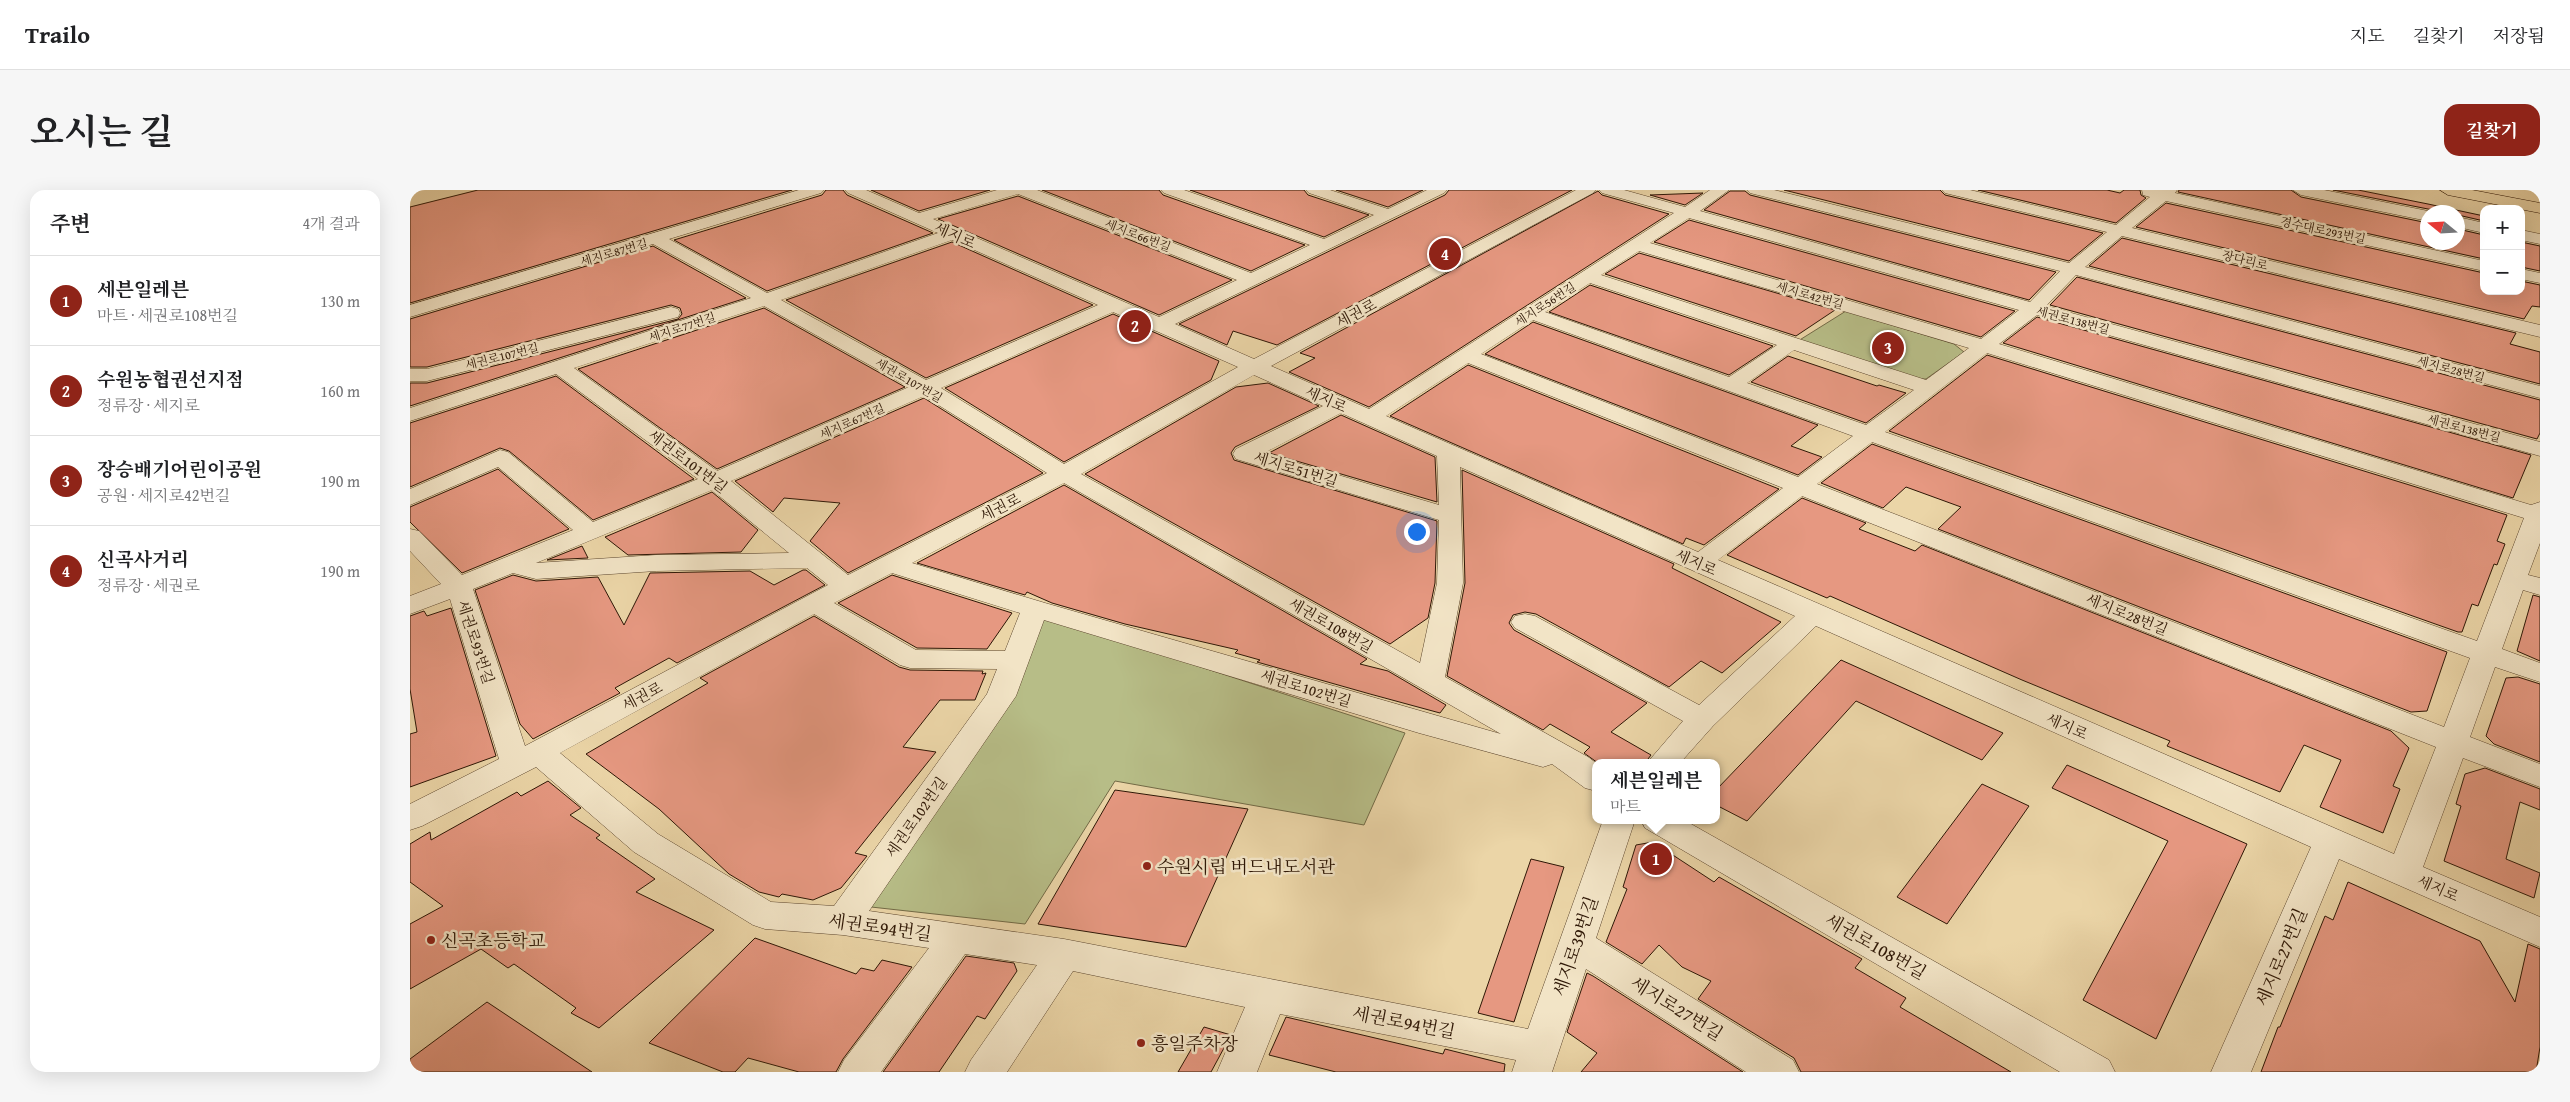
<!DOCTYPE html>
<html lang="ko">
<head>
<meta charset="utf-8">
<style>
  :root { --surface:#fff; --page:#f6f6f6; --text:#202124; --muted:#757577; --line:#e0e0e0; --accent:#8f2418 }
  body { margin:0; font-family:"Gentium Book Plus","Noto Serif KR",serif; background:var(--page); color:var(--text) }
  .controls { position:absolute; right:15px; top:15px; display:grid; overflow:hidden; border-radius:10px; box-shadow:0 5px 20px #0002 }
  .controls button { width:45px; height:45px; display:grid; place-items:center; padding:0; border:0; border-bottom:1px solid var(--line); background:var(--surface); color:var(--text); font:25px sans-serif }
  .compass { position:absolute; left:2010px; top:15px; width:45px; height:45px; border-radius:50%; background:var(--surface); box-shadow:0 5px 20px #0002; rotate:288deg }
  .you { position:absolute; left:1006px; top:341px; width:18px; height:18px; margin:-12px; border:4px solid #fff; border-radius:50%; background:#1a73e8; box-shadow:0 0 0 8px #1a73e833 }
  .badge { display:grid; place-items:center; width:32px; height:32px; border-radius:50%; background:var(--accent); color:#fff; font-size:16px; font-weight:700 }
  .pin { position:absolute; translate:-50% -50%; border:2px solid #fff; box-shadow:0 1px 5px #0006 }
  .popup { position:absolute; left:1182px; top:569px; width:128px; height:65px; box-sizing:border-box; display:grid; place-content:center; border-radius:10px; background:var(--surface); filter:drop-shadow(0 1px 4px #0005); font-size:16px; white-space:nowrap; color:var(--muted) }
  .popup b { font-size:19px; color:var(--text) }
  .popup::after { content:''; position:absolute; left:50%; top:100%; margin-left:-10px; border:10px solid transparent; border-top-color:var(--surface) }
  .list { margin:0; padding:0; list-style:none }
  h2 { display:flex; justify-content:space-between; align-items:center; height:65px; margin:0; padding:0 20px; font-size:21px }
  h2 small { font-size:16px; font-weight:400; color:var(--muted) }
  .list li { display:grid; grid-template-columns:32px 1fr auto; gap:15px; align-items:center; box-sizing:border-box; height:90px; padding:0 20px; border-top:1px solid var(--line) }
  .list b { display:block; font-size:19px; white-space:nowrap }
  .list p { margin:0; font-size:16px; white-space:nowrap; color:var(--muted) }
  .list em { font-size:16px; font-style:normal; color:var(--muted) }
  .map { position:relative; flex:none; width:2130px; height:882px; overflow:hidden; border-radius:15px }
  header { display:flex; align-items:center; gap:30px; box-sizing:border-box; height:70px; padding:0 25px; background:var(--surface); border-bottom:1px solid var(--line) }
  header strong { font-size:24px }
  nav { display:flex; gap:28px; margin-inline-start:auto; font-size:18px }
  .intro { display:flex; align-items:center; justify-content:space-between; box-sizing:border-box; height:120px; padding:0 30px }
  h1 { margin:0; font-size:35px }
  .button { padding:12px 22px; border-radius:15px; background:var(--accent); color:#fff; font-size:18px; font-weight:700 }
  main { display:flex; gap:30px; padding:0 30px }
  aside { flex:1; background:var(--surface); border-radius:15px; box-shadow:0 5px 20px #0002 }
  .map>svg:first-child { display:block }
</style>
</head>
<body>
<header>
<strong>Trailo</strong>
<nav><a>지도</a><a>길찾기</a><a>저장됨</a></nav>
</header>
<div class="intro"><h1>오시는 길</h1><a class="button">길찾기</a></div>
<main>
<aside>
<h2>주변<small>4개 결과</small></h2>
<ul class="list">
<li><span class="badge">1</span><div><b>세븐일레븐</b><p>마트 · 세권로108번길</p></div><em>130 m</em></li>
<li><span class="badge">2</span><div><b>수원농협권선지점</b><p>정류장 · 세지로</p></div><em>160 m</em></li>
<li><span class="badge">3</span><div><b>장승배기어린이공원</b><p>공원 · 세지로42번길</p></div><em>190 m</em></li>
<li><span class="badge">4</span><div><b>신곡사거리</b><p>정류장 · 세권로</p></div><em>190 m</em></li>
</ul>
</aside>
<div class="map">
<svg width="2130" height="882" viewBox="0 0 2130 882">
  <rect width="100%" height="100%" fill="#ebd5a7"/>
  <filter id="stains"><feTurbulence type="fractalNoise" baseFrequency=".004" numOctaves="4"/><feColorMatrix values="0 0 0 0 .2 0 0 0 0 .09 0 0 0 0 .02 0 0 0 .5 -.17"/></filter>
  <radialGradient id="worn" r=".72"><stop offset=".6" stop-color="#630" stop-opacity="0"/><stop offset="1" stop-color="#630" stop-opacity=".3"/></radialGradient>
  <g fill="#b7bd87" stroke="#726a46">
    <path d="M 1436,121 L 1544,154 L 1554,162 L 1516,189 L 1503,189 L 1388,151 Z"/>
    <path d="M 633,426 L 995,543 L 954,635 L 705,591 L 615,734 L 452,716 Z"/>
  </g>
  <g fill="#e69881" stroke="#2d1605">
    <path d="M 68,0 L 382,0 L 0,113 L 0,17 Z"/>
    <path d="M 416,0 L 433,0 L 437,5 L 523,43 L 357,101 L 264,50 L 412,5 Z"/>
    <path d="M 461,0 L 580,0 L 509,21 Z"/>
    <path d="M 632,0 L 749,0 L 753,5 L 895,55 L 841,81 Z"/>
    <path d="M 780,0 L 894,0 L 898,5 L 959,25 L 914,47 Z"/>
    <path d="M 926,0 L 1013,0 L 978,17 Z"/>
    <path d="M 1039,0 L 1162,0 L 867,155 L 823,141 L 817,155 L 769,134 L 1035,5 Z"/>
    <path d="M 1374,0 L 1530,0 L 1535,5 L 1693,43 L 1659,71 Z"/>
    <path d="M 1568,0 L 1697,0 L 1710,3 L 1714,0 L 1730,0 L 1731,5 L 1736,8 L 1706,33 Z"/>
    <path d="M 1769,0 L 1881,0 L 1891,7 L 2018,33 L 2018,52 L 2048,52 L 2048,39 L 2074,45 L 2074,69 L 1768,2 Z"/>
    <path d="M 1923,0 L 1948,0 L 2018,14 L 2074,26 L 2074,31 L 2048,25 L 2048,22 L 2025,22 L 2023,20 Z"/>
    <path d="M 1188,1 L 1192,5 L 1259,24 L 959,217 L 879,182 L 905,168 L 890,163 Z"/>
    <path d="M 1320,1 L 1335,1 L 1340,5 L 1646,82 L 1619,110 L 1294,20 Z"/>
    <path d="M 1293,3 L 1275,15 L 1240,5 Z"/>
    <path d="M 608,6 L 822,90 L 749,125 L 528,29 Z"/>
    <path d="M 1756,13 L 2074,83 L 2074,101 L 2111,101 L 2111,91 L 2130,95 L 2130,117 L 2122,116 L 2114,129 L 1726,37 Z"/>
    <path d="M 1279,30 L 1605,121 L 1571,147 L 1244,52 Z"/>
    <path d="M 1712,48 L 2106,143 L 2100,154 L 2130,162 L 2130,194 L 1679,76 Z"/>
    <path d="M 542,52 L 683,115 L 516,188 L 376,110 Z"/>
    <path d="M 2111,52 L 2130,56 L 2130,81 L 2111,77 Z"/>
    <path d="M 243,56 L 336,108 L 0,216 L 0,193 L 17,193 L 268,129 L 272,124 L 270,118 L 261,115 L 17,177 L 0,177 L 0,129 Z"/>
    <path d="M 1229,63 L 1425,120 L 1386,146 L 1195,84 Z"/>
    <path d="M 1667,87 L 2130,210 L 2130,243 L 2127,249 L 1640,115 Z"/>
    <path d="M 1180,95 L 1363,156 L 1319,185 L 1139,122 Z"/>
    <path d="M 354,118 L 495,197 L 307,279 L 168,179 Z"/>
    <path d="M 703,124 L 809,171 L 801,190 L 654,272 L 535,198 Z"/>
    <path d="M 1627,127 L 2121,265 L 2103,308 L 1593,153 Z"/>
    <path d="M 1123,132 L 1408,235 L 1381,256 L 1412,267 L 1388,285 L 1075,164 Z"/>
    <path d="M 1577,165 L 2097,325 L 2087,351 L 2095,354 L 2087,375 L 2084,374 L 2068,416 L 2062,414 L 2052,442 L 2048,442 L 1479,241 Z"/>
    <path d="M 1378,166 L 1467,196 L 1469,195 L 1496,203 L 1456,233 L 1341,192 Z"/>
    <path d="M 1058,175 L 1369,299 L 1294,355 L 1276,348 L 1273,354 L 980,226 Z"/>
    <path d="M 146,186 L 284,289 L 183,330 L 99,261 L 90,258 L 0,297 L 0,233 Z"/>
    <path d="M 858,193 L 909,216 L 825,257 L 821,263 L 824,270 L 1027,331 L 1025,393 L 1018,428 L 980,454 L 675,284 L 826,197 Z"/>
    <path d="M 514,208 L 633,283 L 438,383 L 400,351 L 430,313 L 374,308 L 363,322 L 325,291 Z"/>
    <path d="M 931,225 L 1025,267 L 1027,312 L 859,263 Z"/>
    <path d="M 1462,254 L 2037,462 L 2017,521 L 2001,522 L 1528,339 L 1551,317 L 1496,297 L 1473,318 L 1411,293 Z"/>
    <path d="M 88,279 L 159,339 L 52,383 L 0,332 L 0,317 Z"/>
    <path d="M 1052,280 L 1264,374 L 1262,378 L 1371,432 L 1312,483 L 1291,471 L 1259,497 L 1126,424 L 1115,422 L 1103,425 L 1099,433 L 1104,440 L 1237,513 L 1201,542 L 1241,565 L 1235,573 L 1188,573 L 1174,563 L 1180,557 L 1140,534 L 1133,540 L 1037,486 L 1055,393 Z"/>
    <path d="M 654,295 L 957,469 L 950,474 L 978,481 L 1036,515 L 1030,523 L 960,504 L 847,472 L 850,470 L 825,463 L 828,460 L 715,434 L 642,413 L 617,402 L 615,405 L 507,373 Z"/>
    <path d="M 302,302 L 348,340 L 331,362 L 218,365 L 195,347 Z"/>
    <path d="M 1392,308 L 1456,333 L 1449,339 L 1505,361 L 1512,355 L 1981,541 L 1999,558 L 1983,596 L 1990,599 L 1973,643 L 1910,617 L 1931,570 L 1894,555 L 1870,602 L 1757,556 L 1760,551 L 1612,490 L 1420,406 L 1417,408 L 1317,365 Z"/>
    <path d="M 172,356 L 178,368 L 137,370 Z"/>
    <path d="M 393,380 L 396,380 L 415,395 L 267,473 L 259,468 L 205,498 L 210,503 L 123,549 L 110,534 L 65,400 L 103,385 L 126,391 L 188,387 L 214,435 L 240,383 L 340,381 L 364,395 Z"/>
    <path d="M 482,385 L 602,423 L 577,459 L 507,458 L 428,413 Z"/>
    <path d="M 2123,405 L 2130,407 L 2130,471 L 2107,461 Z"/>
    <path d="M 41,418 L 86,566 L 0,597 L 0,544 L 7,542 L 0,499 L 0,426 L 14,421 L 17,426 Z"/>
    <path d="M 404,426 L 489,477 L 500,480 L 573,481 L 572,484 L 576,483 L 565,510 L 530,510 L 493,557 L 526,562 L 445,663 L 457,666 L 431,698 L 403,710 L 372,704 L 369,707 L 349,702 L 319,684 L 249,619 L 176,564 L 298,493 L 290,488 Z"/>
    <path d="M 1431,470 L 1593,543 L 1572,570 L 1446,511 L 1337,631 L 1306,615 L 1306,600 Z"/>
    <path d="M 2108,487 L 2130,494 L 2130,572 L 2084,554 L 2076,546 L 2096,488 Z"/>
    <path d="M 1657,575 L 1837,654 L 1746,849 L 1673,810 L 1758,651 L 1642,598 Z"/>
    <path d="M 2075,578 L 2130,599 L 2130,620 L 2110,612 L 2096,669 L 2130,683 L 2124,708 L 2034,671 L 2051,616 L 2046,614 L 2055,584 Z"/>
    <path d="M 138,591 L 171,618 L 160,625 L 190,645 L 186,648 L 245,689 L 226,702 L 304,740 L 189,838 L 161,823 L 166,818 L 104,774 L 98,778 L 71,759 L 0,799 L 0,734 L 33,716 L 0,692 L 0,654 L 20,642 L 21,650 L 107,602 L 111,606 Z"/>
    <path d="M 1572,594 L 1619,616 L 1537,734 L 1487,707 Z"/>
    <path d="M 705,600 L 838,619 L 776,757 L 628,734 Z"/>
    <path d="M 1243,652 L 1304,692 L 1309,687 L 1452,769 L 1445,778 L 1496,808 L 1490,817 L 1601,882 L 1391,882 L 1384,868 L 1288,809 L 1301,791 L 1272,777 L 1249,755 L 1232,774 L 1196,752 L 1217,699 L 1213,697 L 1226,655 Z"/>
    <path d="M 1121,669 L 1154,677 L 1104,832 L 1068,823 Z"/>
    <path d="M 1938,692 L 2070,751 L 2105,812 L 2118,754 L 2130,759 L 2130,857 L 2126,882 L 1851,882 L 1868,837 L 1870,837 L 1915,726 L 1923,730 Z"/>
    <path d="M 345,748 L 446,784 L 451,778 L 464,781 L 472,770 L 502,777 L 433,869 L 426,882 L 389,882 L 338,868 L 325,882 L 313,882 L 239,853 Z"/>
    <path d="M 556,766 L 604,773 L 607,781 L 575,829 L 567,826 L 529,882 L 473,882 Z"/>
    <path d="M 1177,783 L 1183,786 L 1333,882 L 1171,882 L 1187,863 L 1157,842 Z"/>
    <path d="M 77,812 L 182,882 L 0,882 L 0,869 Z"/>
    <path d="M 876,827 L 1033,864 L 1035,859 L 1095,874 L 1094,882 L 926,882 L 859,865 Z"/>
    <path d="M 794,837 L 821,845 L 801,882 L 768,882 Z"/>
  </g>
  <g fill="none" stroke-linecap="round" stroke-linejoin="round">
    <defs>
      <g id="minor">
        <path d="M 389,0 L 414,0 L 411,3 L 259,49 L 357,103 L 528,43 L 438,3 L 435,0 L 456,0 L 509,23 L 587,0 L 627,0 L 841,83 L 900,55 L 754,3 L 751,0 L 774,0 L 914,49 L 964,25 L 899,3 L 896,0 L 920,0 L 978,19 L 1017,0 L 1037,0 L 1034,3 L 765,134 L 844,169 L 1166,0 L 1186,0 L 1183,3 L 861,176 L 959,219 L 1264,23 L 1192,3 L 1189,0 L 1214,0 L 1275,17 L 1300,0 L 1319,0 L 1290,21 L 1620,112 L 1650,81 L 1340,3 L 1337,0 L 1364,0 L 1659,73 L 1697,42 L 1535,3 L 1532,0 L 1560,0 L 1706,35 L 1740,7 L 1733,5 L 1732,0 L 1767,0 L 1765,3 L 2074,71 L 2074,81 L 1756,11 L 1722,38 L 2130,135 L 2130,147 L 1712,46 L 1675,77 L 2130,196 L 2130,208 L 1666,85 L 1636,116 L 2130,252 L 2130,266 L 1627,125 L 1589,154 L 2121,315 L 2130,312 L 2130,353 L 2118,385 L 2130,388 L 2130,405 L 2113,400 L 2092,459 L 2130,473 L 2130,492 L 2085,477 L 2060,547 L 2130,574 L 2130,597 L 2053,568 L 2013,677 L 2130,727 L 2130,757 L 1929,669 L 1841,882 L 1801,882 L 1901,657 L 1406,436 L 1303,536 L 1270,573 L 1237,573 L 1273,531 L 1105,438 L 1101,432 L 1105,426 L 1115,424 L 1125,426 L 1289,515 L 1385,426 L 1050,277 L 1053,393 L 1035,487 L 1178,567 L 1186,573 L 1186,601 L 1175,598 L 1142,574 L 1133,577 L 1009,543 L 634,430 L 606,506 L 459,721 L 654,749 L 1118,839 L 1193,630 L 1225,630 L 1186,748 L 1383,870 L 1389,882 L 1336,882 L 1176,779 L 1142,882 L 1102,882 L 1106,870 L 870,824 L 847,882 L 807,882 L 835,817 L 663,781 L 597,882 L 555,882 L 561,870 L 627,775 L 555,764 L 471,882 L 428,882 L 434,870 L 519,758 L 433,745 L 355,739 L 343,735 L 224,662 L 126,577 L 12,636 L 0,640 L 0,614 L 89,569 L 40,409 L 0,424 L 0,406 L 31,394 L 0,361 L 0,339 L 9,341 L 52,385 L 163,340 L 88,277 L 0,315 L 0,299 L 90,260 L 98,262 L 183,332 L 288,289 L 146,184 L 0,231 L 0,218 L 341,108 L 243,54 L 0,127 L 0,115 ZM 608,4 L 827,90 L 749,127 L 523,29 ZM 1279,28 L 1609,120 L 1571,149 L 1240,53 ZM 542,50 L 688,115 L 516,190 L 371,110 ZM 1229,61 L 1559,158 L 1516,190 L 1191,85 ZM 1180,93 L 1367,155 L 1319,187 L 1135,122 ZM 354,116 L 499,197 L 307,281 L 164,178 ZM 703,122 L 828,177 L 654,274 L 531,198 ZM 1123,130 L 1443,246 L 1388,287 L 1071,164 ZM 1384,160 L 1504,200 L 1456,235 L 1337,193 ZM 1577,163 L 2114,328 L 2067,451 L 1475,242 ZM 1058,173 L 1373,298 L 1288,362 L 976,226 ZM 844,185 L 913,216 L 826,259 L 823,264 L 826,269 L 1029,330 L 1027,393 L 1010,473 L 671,284 ZM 514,206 L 637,283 L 438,385 L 321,291 ZM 931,223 L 1027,266 L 1029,315 L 854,263 ZM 1462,252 L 2060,468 L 2034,537 L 1407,294 ZM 654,293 L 1091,544 L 635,413 L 502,373 ZM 302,300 L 379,363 L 246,365 L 126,373 ZM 1392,306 L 2026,557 L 1984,664 L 1308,370 ZM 397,378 L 418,395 L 115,556 L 63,399 L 103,383 L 126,389 L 246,381 ZM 482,383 L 610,423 L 595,461 L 506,460 L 424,413 ZM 404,424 L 490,475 L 500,478 L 587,479 L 577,504 L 424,716 L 361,712 L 248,644 L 150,563 Z"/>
        <path d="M 1883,0 L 1914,0 L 2023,22 L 2018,22 L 2018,31 L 1891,5 Z"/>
        <path d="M 2048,27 L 2074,33 L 2074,43 L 2048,37 Z"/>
        <path d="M 2111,40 L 2130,44 L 2130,54 L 2111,50 Z"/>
        <path d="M 2111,79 L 2130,83 L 2130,93 L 2111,89 Z"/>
        <path d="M 261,117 L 268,119 L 270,123 L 268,127 L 17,191 L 0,191 L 0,179 L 17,179 Z"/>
        <path d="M 1231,630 L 1274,630 L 1699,870 L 1705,882 L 1650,882 L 1235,638 Z"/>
      </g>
      <path id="major" d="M 2030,0 L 2062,0 L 2130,13 L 2130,23 L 2038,5 Z"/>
    </defs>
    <use href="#minor" stroke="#5c462e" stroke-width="1"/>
    <use href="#major" stroke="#2d1605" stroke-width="1"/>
    <use href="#minor" fill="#f2e4c6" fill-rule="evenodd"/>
    <use href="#major" fill="#ebd5a7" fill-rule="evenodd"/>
  </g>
  <g fill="#8f2418" stroke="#f2e4c6" stroke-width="2">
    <circle cx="737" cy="676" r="5"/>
    <circle cx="21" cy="750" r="5"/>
    <circle cx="731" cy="853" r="5"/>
  </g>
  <g text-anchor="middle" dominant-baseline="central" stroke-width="5" stroke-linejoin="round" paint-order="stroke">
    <g font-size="12" fill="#2d1605" stroke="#f2e4c6">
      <text transform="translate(1913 40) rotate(12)">경수대로293번길</text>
      <text transform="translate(728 45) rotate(21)">세지로66번길</text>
      <text transform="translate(204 62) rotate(-16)">세지로87번길</text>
      <text transform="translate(1835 70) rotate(14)">장다리로</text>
      <text transform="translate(1400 105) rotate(16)">세지로42번길</text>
      <text transform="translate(1135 114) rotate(-33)">세지로56번길</text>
      <text transform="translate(1663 130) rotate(15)">세권로138번길</text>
      <text transform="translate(272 137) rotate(-18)">세지로77번길</text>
      <text transform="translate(92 166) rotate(-14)">세권로107번길</text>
      <text transform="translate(2041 179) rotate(15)">세지로28번길</text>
      <text transform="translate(499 190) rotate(30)">세권로107번길</text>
      <text transform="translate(442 231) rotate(-24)">세지로67번길</text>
      <text transform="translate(2054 238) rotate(15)">세권로138번길</text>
    </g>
    <g font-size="15" fill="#2d1605" stroke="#f2e4c6">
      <text transform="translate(545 45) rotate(24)">세지로</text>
      <text transform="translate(946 123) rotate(-28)">세권로</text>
      <text transform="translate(916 209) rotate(24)">세지로</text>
      <text transform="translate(278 271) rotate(37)">세권로101번길</text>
      <text transform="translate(886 279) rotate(17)">세지로51번길</text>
      <text transform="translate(590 317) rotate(-27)">세권로</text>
      <text transform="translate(1286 372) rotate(24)">세지로</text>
      <text transform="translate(1717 424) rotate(22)">세지로28번길</text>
      <text transform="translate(921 435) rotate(30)">세권로108번길</text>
      <text transform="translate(66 452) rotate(72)">세권로93번길</text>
      <text transform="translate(896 498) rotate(17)">세권로102번길</text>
      <text transform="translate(232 506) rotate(-28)">세권로</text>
      <text transform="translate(1657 536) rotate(24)">세지로</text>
      <text transform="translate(506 627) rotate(-55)">세권로102번길</text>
      <text transform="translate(2028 698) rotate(24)">세지로</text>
    </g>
    <g font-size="18" fill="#2d1605" stroke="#f2e4c6" text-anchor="start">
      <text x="747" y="676">수원시립 버드내도서관</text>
      <text x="31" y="750">신곡초등학교</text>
      <text x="741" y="853">흥일주차장</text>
    </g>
    <g font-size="18" fill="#2d1605" stroke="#f2e4c6">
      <text transform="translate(470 737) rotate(8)">세권로94번길</text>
      <text transform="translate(1165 756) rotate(-71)">세지로39번길</text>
      <text transform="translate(1466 756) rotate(30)">세권로108번길</text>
      <text transform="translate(1871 767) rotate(-67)">세지로27번길</text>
      <text transform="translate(1267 818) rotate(32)">세지로27번길</text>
      <text transform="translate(994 832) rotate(11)">세권로94번길</text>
    </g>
  </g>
  <rect width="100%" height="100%" filter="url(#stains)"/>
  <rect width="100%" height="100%" fill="url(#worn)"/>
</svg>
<div class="controls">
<button>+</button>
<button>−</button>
</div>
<svg class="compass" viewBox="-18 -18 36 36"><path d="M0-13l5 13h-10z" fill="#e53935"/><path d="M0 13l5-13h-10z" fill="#757577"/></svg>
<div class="you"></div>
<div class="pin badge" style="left:1246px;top:669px">1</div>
<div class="popup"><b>세븐일레븐</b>마트</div>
<div class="pin badge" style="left:725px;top:136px">2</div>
<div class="pin badge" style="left:1478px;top:158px">3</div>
<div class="pin badge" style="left:1035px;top:64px">4</div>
</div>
</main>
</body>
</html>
